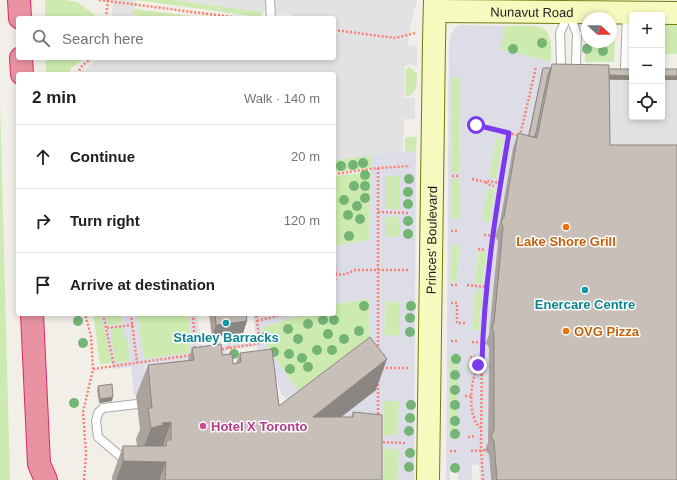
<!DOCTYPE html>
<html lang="en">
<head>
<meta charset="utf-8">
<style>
  :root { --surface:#fff; --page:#f6f6f6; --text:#202124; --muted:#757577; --line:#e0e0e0 }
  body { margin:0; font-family:Arial,sans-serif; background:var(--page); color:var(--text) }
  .controls { position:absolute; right:12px; top:12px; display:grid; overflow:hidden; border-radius:4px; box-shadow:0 2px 6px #0003 }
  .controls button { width:36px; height:36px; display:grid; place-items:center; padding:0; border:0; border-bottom:1px solid var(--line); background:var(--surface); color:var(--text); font:20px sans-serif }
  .compass { position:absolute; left:581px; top:12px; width:36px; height:36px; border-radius:50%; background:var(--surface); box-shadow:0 2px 6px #0003; rotate:111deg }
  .stop { position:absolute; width:12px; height:12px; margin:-9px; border:3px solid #7c3aed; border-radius:50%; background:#fff }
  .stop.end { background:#7c3aed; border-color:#fff; box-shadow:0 1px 4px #0008 }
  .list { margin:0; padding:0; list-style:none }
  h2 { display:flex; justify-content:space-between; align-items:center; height:52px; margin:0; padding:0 16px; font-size:17px }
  h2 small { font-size:13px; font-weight:400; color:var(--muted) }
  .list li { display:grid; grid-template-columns:26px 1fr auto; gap:12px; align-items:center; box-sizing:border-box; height:64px; padding:0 16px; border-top:1px solid var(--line) }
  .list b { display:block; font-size:15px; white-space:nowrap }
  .list em { font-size:13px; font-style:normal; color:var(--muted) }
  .icon { flex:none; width:22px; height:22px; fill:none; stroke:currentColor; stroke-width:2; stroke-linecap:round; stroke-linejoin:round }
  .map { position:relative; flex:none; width:677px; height:480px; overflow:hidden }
  .search { position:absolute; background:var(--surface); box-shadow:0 2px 6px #0003; left:16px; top:16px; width:320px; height:44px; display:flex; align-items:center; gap:10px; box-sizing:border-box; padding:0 14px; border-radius:4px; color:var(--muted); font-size:15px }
  .panel { position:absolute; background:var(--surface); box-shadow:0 2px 6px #0003; left:16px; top:72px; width:320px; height:244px; border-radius:4px }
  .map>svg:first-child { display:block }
</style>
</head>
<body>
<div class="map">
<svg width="677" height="480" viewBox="0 0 677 480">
  <rect width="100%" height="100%" fill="#f2efe9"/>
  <g fill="#cdebb0">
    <path d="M 45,0 L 66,0 L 77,2 L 99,18 L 45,18 Z"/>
    <path d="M 136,0 L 174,0 L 263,12 L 260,17 Z"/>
    <path d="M 134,9 L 208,18 L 158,18 L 133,15 Z"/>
    <rect x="662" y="24" width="15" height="30"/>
    <path d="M 505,26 C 539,26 554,19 551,62 L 499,49 Z"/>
    <path d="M 587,26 L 587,42 L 611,42 L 611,30 C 617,38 614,53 614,62 L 585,62 L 585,27 Z"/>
    <path d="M 46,58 L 85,58 L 70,69 L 72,74 L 46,74 Z"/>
    <path d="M 410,67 L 417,74 C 417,83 417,92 409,96 L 405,95 L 406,70 L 407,68 Z"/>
    <path d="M 452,77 L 460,77 L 459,172 L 452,172 Z"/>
    <path d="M 0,100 L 1,136 L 10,480 L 0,480 Z"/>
    <path d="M 405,137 L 417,137 L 416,151 L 405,152 Z"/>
    <path d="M 496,138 L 503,139 L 496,179 L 489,177 Z"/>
    <path d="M 371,155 L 371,168 L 334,172 L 334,160 Z"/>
    <path d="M 371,172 L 370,240 L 334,246 L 334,176 Z"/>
    <rect x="385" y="175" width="15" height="34"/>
    <rect x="451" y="179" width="8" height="40"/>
    <path d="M 487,188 L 495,189 L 490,223 L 482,221 Z"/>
    <rect x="385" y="217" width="14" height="20"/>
    <path d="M 451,244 L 459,244 L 458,282 L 450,282 Z"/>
    <path d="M 478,251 L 486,252 L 483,284 L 475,284 Z"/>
    <path d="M 475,290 L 483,290 L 479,331 L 472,330 Z"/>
    <path d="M 370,299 L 369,343 L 301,395 L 264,342 L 262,327 L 303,314 L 334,314 L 334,304 Z"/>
    <path d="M 385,301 L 400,302 L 399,336 L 384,335 Z"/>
    <path d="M 93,314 L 101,314 L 112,363 L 100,364 Z"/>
    <path d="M 105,314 L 122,314 L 123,324 L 107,326 Z"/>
    <path d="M 137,314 L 189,314 L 190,353 L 144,359 Z"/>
    <path d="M 123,327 L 125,338 L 128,338 L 130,361 L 115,363 L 111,341 L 110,328 Z"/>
    <rect x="450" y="354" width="8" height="85"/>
    <path d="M 384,401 L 399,401 L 398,435 L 383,435 Z"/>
    <path d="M 384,449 L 399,449 L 398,480 L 383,480 Z"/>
  </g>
  <g fill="#e2e2e2">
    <path d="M 114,0 L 136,0 L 133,15 L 157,18 L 111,18 Z"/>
    <path d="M 174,0 L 417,0 L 410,27 L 408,45 L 417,46 L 417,66 L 405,65 L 404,97 L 415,98 L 415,119 L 404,119 L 403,152 L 334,160 L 334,74 L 76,74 L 101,58 L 334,58 L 334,18 L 292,18 L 292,14 L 263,12 Z"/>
    <path d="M 604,73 L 632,74 L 632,117 L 662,117 L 662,74 L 677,75 L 677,160 L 604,159 Z"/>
  </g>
  <g fill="#dddde8" fill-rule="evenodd">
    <path d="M 460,25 L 505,26 L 500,49 L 551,62 L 547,79 L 499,231 L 495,236 L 498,241 L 489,338 L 486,343 L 489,348 L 488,445 L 485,450 L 489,455 L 490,480 L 480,480 L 479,464 L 472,465 L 472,480 L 458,480 L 457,464 L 450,464 L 450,480 L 446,480 L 449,44 L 451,34 L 455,28 ZM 452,77 L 460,77 L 459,172 L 452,172 ZM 496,138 L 503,139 L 496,179 L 489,177 ZM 451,179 L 459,179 L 459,219 L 451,218 ZM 487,188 L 495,189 L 489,223 L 482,221 ZM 451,244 L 459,245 L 458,282 L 450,282 ZM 478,251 L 486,252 L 482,284 L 475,283 ZM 475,290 L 483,291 L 479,331 L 472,330 ZM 450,355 L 458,355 L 458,439 L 450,438 Z"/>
    <path d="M 416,151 L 414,480 L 398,480 L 399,450 L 384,449 L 383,480 L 371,480 L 281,394 L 277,381 L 260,380 L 257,346 L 226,350 L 230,384 L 136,396 L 134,394 L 131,367 L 113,369 L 101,314 L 105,314 L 108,326 L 123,324 L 122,314 L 137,314 L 144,359 L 190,353 L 189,314 L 197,314 L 202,348 L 256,340 L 253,314 L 303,314 L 262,328 L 264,342 L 301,395 L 369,343 L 369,299 L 334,304 L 334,246 L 370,240 L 371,155 ZM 385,176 L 400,176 L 400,209 L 385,209 ZM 385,217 L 399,217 L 399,237 L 385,236 ZM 385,301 L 399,302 L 399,336 L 384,335 ZM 123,327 L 125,338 L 128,338 L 129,348 L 128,352 L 130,361 L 116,363 L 111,342 L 112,341 L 110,329 ZM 208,357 L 146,376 L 145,365 ZM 384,401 L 399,401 L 398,435 L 383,435 Z"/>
  </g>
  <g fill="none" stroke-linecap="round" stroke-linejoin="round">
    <defs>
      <g id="lane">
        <path d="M 270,0 L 271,18"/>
        <path d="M 569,13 L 577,34 L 576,62"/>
        <path d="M 561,62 L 560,33 L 569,13"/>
        <path d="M 625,67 L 627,14"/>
        <path d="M 127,462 L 98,437 L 96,421 L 98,413 L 103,408 L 137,404"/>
      </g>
      <g id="secondary">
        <path id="s1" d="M 435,11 L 677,13"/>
        <path id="s2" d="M 428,480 L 434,42 L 435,0"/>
      </g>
      <g id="highway">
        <path d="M 19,0 L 20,18"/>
        <path d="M 21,58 L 22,74"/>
        <path d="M 32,314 L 39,464 L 46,480"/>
      </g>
    </defs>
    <use href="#lane" stroke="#a9a9a9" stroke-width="10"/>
    <use href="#secondary" stroke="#707d05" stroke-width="24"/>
    <use href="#highway" stroke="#dc2a67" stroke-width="24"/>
    <g stroke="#fa8072" stroke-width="2.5" stroke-dasharray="2 2" stroke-linecap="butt">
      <path d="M 99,0 L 240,18"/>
      <path d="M 106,18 L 108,0"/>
      <path d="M 334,30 L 395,38 L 415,33"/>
      <path d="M 77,74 L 82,66 L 92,58"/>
      <path d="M 476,125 L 509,133"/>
      <path d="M 378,168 L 378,352"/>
      <path d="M 334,174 L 378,168 L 410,166"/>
      <path d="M 452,176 L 460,176"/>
      <path d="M 472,179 L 486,182 L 487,181 L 501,183"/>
      <path d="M 486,182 L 487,184 L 494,186"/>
      <path d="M 378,212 L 409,213"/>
      <path d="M 451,231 L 458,231"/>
      <path d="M 484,235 L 495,236"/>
      <path d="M 478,249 L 486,250"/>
      <path d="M 334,260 L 336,275"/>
      <path d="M 451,285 L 458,285"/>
      <path d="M 467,285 L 487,287"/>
      <path d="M 334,288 L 336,275 L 346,274 L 355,270 L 409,270"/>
      <path d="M 451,303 L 457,303 L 457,323 L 466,323"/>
      <path d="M 103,314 L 114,366"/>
      <path d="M 131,314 L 137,363"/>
      <path d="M 193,314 L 195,350"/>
      <path d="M 257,321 L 285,314"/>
      <path d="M 107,328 L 133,325"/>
      <path d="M 228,334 L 229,349"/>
      <path d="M 451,341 L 458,341"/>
      <path d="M 472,342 L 486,343"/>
      <path d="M 218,350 L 260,343 L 256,314"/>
      <path d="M 470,357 L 478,358"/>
      <path d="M 382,368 L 408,368"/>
      <path d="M 93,369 L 192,355"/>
      <path d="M 465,396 L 472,396"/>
      <path d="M 378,418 L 378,381"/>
      <path d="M 481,428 C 466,418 470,374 481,362"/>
      <path d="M 468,437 L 476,436"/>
      <path d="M 379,442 L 406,443"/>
      <path d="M 450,451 L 457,451"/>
      <path d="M 471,451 L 485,450"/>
      <path d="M 84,480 L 86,454 L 83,412 L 93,369 L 91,336 L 85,314"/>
      <path d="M 483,480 L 481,450 L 482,343 L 492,236 L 509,133 L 520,136 L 536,67"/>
    </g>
    <use href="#lane" stroke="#fff" stroke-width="8"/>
    <use href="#secondary" stroke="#f7fabf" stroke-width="22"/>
    <use href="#highway" stroke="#e892a2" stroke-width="22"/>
  </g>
  <g fill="#74b475">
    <circle cx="542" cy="43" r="5"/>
    <circle cx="513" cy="49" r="5"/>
    <circle cx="587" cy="49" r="5"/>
    <circle cx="603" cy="51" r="5"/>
    <circle cx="363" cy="163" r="5"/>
    <circle cx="353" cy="165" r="5"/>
    <circle cx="341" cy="166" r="5"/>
    <circle cx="365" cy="175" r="5"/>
    <circle cx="409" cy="179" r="5"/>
    <circle cx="354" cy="186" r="5"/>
    <circle cx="365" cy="186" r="5"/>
    <circle cx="408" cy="192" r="5"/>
    <circle cx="365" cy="198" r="5"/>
    <circle cx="344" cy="200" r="5"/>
    <circle cx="408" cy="204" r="5"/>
    <circle cx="357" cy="206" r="5"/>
    <circle cx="348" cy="215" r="5"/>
    <circle cx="360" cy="219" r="5"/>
    <circle cx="408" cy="221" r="5"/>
    <circle cx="408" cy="234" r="5"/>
    <circle cx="349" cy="236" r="5"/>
    <circle cx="364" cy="306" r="5"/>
    <circle cx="411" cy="306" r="5"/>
    <circle cx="410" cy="318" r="5"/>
    <circle cx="323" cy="320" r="5"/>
    <circle cx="334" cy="320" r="5"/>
    <circle cx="78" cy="321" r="5"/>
    <circle cx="308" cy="324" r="5"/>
    <circle cx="288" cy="329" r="5"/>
    <circle cx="359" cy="331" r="5"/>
    <circle cx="410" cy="332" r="5"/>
    <circle cx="328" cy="334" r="5"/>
    <circle cx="265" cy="337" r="5"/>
    <circle cx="298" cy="339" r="5"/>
    <circle cx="344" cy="339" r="5"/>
    <circle cx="83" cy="343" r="5"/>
    <circle cx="317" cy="350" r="5"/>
    <circle cx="332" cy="350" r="5"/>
    <circle cx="274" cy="352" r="5"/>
    <circle cx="234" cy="354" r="5"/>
    <circle cx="289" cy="354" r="5"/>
    <circle cx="302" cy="358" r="5"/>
    <circle cx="456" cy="359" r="5"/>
    <circle cx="308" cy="367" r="5"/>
    <circle cx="290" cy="369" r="5"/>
    <circle cx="455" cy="375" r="5"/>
    <circle cx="455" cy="390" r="5"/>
    <circle cx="74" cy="403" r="5"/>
    <circle cx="411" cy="405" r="5"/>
    <circle cx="455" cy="405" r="5"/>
    <circle cx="410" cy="418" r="5"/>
    <circle cx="455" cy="421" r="5"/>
    <circle cx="409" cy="431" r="5"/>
    <circle cx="455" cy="434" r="5"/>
    <circle cx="410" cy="453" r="5"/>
    <circle cx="409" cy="467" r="5"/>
    <circle cx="455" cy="468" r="5"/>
  </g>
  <g fill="#aba49e">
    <path d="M 552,64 L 609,69 L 632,69 L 632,80 L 609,79 L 610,145 L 677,480 L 491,480 L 489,455 L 485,450 L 488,442 L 489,348 L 486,343 L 489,334 L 498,241 L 495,236 L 500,222 L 513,148 L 518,133 L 528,136 L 542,72 L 543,68 L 551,68 Z"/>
    <path d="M 209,314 L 246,314 L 247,321 L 243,333 L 212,337 Z"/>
    <path d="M 192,348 L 222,355 L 233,364 L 236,363 L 240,353 L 279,406 L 376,390 L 341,417 L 351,417 L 353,412 L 382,480 L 112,480 L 112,477 L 123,446 L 137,446 L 136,439 L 140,429 L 136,396 L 148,365 L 188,360 Z"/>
    <path d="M 98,386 L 112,401 L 99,403 L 97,390 Z"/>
  </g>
  <g fill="#8b8681">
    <path d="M 550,75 L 632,76 L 632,80 L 549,79 Z"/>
    <rect x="662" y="76" width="15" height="4"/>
    <path d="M 247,321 L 243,333 L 212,337 L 216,325 Z"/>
    <path d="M 387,359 L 376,390 L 301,448 L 313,417 Z"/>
    <path d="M 113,397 L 112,401 L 99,403 L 100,399 Z"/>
    <path d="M 171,422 L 160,454 L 139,459 L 151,428 L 162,423 Z"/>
    <path d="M 123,461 L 166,462 L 159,480 L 116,480 Z"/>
  </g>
  <g fill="#c7bfb8" stroke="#8b8681">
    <path d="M 552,64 L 609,65 L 610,145 L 677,145 L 677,480 L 497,480 L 494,441 L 491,436 L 494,430 L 494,333 L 492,328 L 494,323 L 503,227 L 501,222 L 504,217 L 518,133 L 537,138 Z"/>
    <path d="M 543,68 L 551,68 L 548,75 L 535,137 L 529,136 Z"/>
    <path d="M 609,69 L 632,69 L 632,76 L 609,75 Z"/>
    <rect x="662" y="69" width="15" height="7"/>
    <path d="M 215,314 L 246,314 L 247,321 L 216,325 Z"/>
    <path d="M 370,337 L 387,359 L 313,417 L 353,417 L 353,412 L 382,415 L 382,480 L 165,480 L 166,462 L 123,461 L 123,446 L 166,446 L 167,440 L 171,440 L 171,422 L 162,423 L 163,425 L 151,428 L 148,408 L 152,408 L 148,365 L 194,360 L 192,348 L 221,344 L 222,355 L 232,354 L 233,364 L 241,362 L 240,353 L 272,349 L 279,406 Z"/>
    <path d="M 112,384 L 113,397 L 100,399 L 98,386 Z"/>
  </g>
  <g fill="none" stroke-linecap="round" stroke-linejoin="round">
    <path stroke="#7c3aed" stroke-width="5" d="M 476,125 L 509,133 C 496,209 484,285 482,362 L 478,365"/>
  </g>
  <g fill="#e8710a" stroke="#fff" stroke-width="1.5">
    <circle cx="566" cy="227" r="4"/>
    <circle cx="566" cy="331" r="4"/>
  </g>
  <g fill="#0f9aa8" stroke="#fff" stroke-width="1.5">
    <circle cx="585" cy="290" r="4"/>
    <circle cx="226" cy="323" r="4"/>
  </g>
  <circle fill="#d1479c" stroke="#fff" stroke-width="1.5" cx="203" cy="426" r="4"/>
  <g text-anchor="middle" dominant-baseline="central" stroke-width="3" stroke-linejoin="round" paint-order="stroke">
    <g font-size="13" fill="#222" stroke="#fff">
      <text stroke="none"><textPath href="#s1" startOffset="97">Nunavut Road</textPath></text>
      <text stroke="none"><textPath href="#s2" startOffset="240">Princes' Boulevard</textPath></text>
    </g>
    <g font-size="13" font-weight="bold" fill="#c56008" stroke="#fff">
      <text x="566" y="241">Lake Shore Grill</text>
      <text x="574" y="331" text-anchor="start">OVG Pizza</text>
    </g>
    <g font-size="13" font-weight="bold" fill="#0d838f" stroke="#fff">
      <text x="585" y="304">Enercare Centre</text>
      <text x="226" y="337">Stanley Barracks</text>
    </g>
    <g font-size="13" font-weight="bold" fill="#b23c85" stroke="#fff" text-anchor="start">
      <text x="211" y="426">Hotel X Toronto</text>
    </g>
  </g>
</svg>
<div class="controls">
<button>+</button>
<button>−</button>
<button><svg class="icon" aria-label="locate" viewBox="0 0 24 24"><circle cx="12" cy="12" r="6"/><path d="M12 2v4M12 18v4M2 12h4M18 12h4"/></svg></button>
</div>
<svg class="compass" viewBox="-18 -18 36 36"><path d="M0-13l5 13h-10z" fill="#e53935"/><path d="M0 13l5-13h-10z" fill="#757577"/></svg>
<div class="stop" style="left:476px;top:125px"></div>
<div class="stop end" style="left:478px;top:365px"></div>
<div class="search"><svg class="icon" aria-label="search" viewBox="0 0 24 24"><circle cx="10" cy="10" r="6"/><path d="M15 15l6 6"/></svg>Search here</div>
<section class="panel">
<h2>2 min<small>Walk · 140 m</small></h2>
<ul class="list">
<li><svg class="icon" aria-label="ahead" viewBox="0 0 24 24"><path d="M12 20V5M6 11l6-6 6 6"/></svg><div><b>Continue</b></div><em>20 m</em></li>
<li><svg class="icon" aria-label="right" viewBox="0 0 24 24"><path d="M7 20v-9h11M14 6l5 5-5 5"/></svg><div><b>Turn right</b></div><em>120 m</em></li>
<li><svg class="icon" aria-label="arrive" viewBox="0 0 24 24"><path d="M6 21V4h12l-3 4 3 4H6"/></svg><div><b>Arrive at destination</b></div></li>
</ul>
</section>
</div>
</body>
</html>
